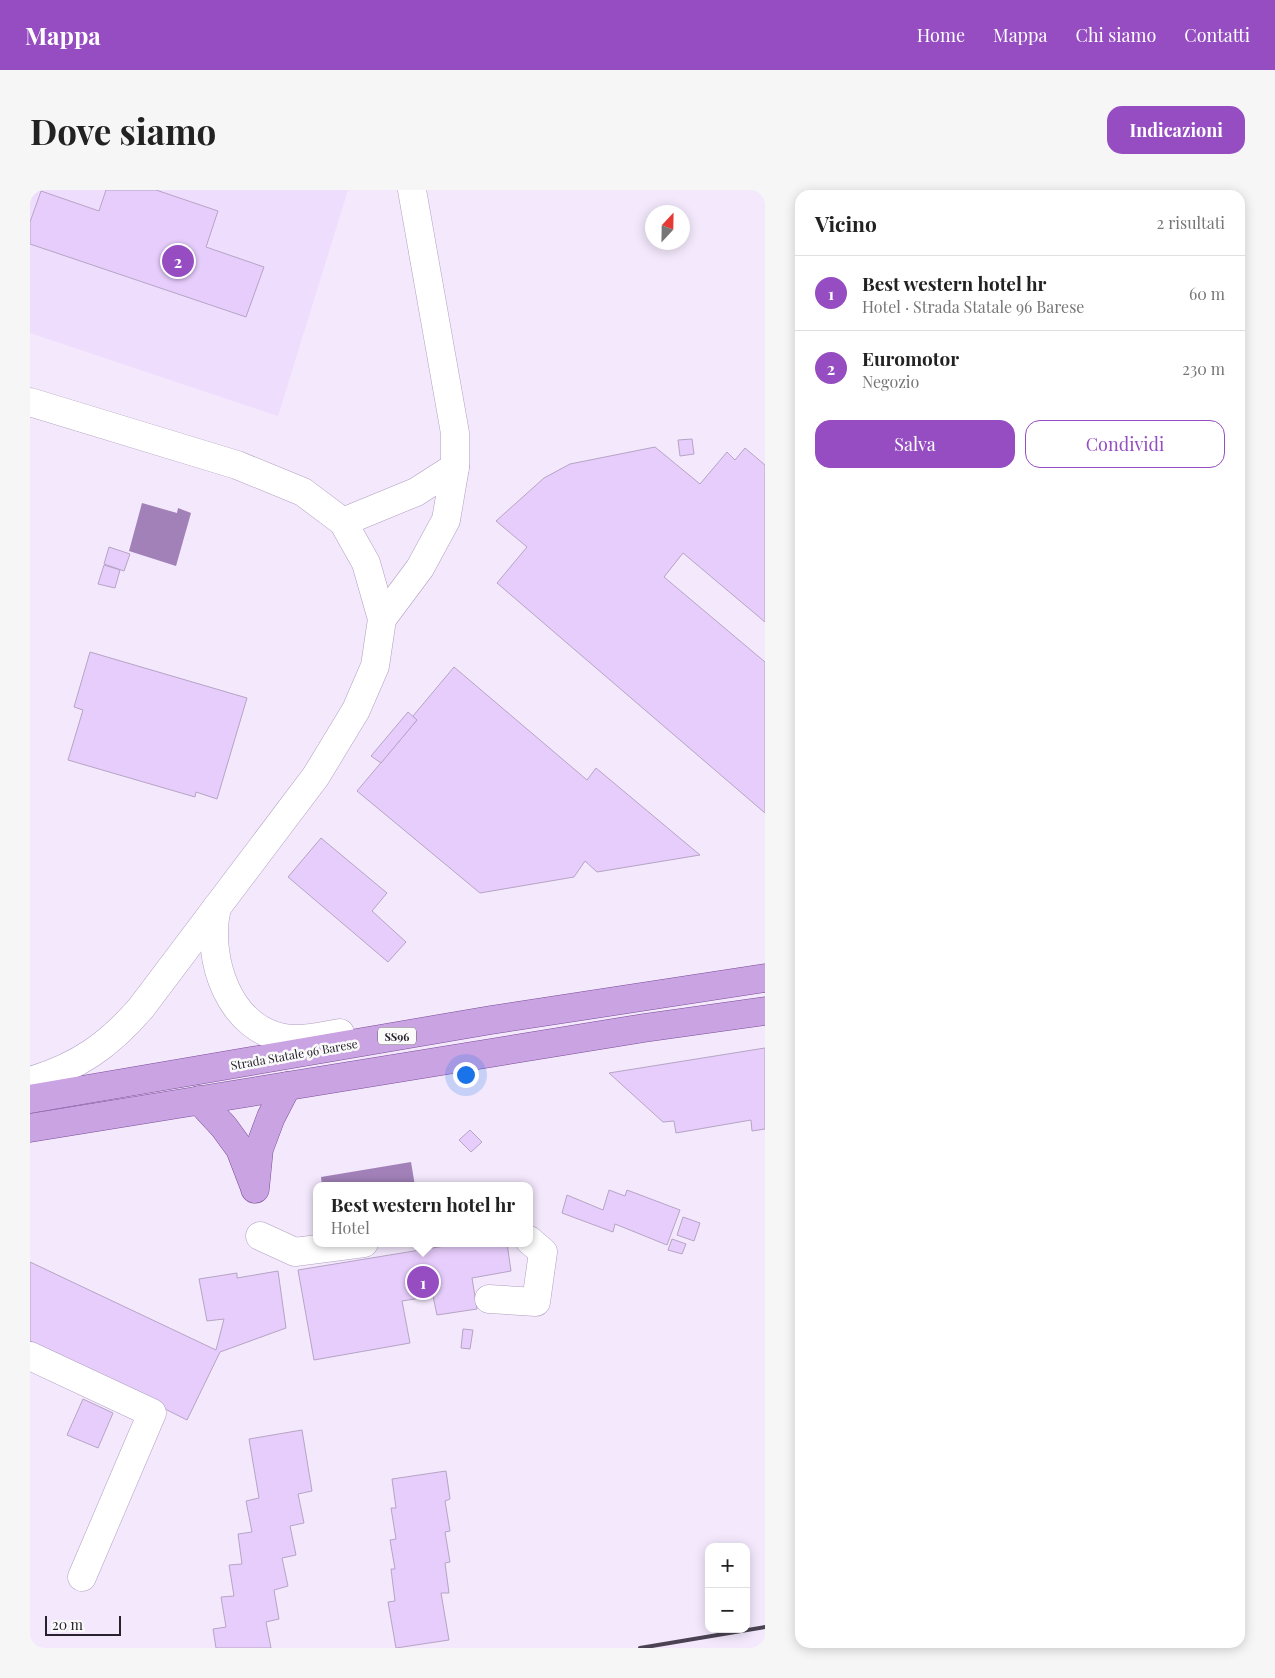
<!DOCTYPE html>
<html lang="it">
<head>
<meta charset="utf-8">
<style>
  :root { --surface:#fff; --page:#f6f6f6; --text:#222; --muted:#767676; --line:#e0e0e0; --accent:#954dc1 }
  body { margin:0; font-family:"Playfair Display",serif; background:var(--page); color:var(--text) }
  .controls { position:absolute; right:15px; bottom:15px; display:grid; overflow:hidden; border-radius:10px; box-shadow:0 2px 12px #0003 }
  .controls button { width:45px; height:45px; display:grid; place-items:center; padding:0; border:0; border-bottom:1px solid var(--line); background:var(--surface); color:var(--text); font:25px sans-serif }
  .compass { position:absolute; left:615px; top:15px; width:45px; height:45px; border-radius:50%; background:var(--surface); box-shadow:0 2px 12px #0003; rotate:22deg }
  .scale { position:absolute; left:15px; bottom:12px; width:76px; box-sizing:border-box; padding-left:5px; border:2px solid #28212e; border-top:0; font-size:14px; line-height:18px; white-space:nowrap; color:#28212e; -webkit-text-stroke:4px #fafafa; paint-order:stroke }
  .you { position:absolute; left:435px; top:884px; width:18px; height:18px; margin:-12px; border:4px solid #fff; border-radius:50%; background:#1a73e8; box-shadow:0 0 0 8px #1a73e833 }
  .badge { display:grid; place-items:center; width:32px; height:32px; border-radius:50%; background:var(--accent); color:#fff; font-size:16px; font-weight:700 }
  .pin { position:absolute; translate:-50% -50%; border:2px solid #fff; box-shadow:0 1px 5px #0006 }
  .popup { position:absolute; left:283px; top:992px; width:220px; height:65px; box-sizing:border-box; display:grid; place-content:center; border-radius:10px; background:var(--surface); filter:drop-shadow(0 1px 4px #0005); font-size:16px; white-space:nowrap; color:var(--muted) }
  .popup b { font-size:19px; color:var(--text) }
  .popup::after { content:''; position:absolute; left:50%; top:100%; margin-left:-10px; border:10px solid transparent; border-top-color:var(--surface) }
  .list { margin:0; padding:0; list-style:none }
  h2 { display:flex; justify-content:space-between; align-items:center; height:65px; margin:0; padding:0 20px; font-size:21px }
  h2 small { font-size:16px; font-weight:400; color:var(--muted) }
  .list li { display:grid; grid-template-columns:32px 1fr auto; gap:15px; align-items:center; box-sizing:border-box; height:75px; padding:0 20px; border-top:1px solid var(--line) }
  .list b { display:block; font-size:19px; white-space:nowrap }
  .list p { margin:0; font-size:16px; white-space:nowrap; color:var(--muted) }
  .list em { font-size:16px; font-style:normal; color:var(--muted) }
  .actions { display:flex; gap:10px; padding:15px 20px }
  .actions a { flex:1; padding:11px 0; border:1px solid var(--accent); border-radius:15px; text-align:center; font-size:18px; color:var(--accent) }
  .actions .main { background:var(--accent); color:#fff }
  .map { position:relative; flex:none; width:735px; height:1458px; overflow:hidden; border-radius:15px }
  header { display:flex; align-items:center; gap:30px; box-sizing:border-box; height:70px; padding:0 25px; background:var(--accent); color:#fff }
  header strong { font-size:24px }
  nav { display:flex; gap:28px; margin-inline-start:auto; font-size:18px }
  .intro { display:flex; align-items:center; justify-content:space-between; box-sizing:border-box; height:120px; padding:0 30px }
  h1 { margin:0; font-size:35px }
  .button { padding:12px 22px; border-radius:15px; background:var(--accent); color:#fff; font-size:18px; font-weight:700 }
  main { display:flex; gap:30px; padding:0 30px }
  aside { flex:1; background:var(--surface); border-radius:15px; box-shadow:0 2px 12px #0003 }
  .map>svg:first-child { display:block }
</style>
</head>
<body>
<header>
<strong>Mappa</strong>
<nav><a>Home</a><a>Mappa</a><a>Chi siamo</a><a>Contatti</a></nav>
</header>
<div class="intro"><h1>Dove siamo</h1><a class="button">Indicazioni</a></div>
<main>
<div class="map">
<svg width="735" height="1458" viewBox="0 0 735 1458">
  <rect width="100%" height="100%" fill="#f3e8fc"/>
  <path fill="#efddfe" d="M 0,0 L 318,0 L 248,226 L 0,143 Z"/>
  <g fill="#a181b8">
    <path d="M 112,313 L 147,323 L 148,318 L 161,323 L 146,376 L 99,361 Z"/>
    <path d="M 381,972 L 385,996 L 292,996 L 291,987 Z"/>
  </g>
  <g fill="#e7cdfc" stroke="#b6a4c4">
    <path d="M 76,0 L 126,0 L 188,21 L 176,57 L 234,77 L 216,127 L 0,54 L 0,32 L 11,1 L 69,21 Z"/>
    <path d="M 662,249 L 664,264 L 650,266 L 648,250 Z"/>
    <path d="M 625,257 L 670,294 L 697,262 L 705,270 L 715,258 L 735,275 L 735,432 L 653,363 L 634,387 L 735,472 L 735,623 L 467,393 L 497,357 L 466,331 L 514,288 L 540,274 Z"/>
    <path d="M 79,357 L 100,364 L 94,381 L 74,374 Z"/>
    <path d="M 74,375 L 90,380 L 85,398 L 68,394 Z"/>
    <path d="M 60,462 L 217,508 L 187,609 L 166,602 L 165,607 L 38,570 L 53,520 L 44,517 Z"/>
    <path d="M 424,477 L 557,590 L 566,578 L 670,665 L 567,682 L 555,671 L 544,687 L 450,703 L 327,601 L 387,530 L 383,526 Z"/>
    <path d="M 378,522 L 387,530 L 351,573 L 341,566 Z"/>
    <path d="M 291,648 L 357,703 L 342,721 L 376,752 L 358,772 L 258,687 Z"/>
    <path d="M 735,858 L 735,939 L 722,941 L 721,930 L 646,943 L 644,931 L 633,932 L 579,883 Z"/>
    <path d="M 440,940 L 452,952 L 441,962 L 429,950 Z"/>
    <path d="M 579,1000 L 595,1006 L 597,1000 L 650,1020 L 637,1055 L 585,1034 L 583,1042 L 532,1023 L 537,1005 L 573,1020 Z"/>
    <path d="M 653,1027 L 670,1033 L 664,1051 L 647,1045 Z"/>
    <path d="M 642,1049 L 656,1054 L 652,1064 L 638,1060 Z"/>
    <path d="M 433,1053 L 477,1053 L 481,1081 L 442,1088 L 447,1119 L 407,1125 L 403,1106 L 372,1111 L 380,1153 L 284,1170 L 268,1080 Z"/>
    <path d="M 0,1072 L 186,1160 L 194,1129 L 177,1131 L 169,1089 L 207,1083 L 207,1088 L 248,1081 L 256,1138 L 190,1162 L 157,1230 L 0,1151 Z"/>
    <path d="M 433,1139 L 443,1140 L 440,1159 L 431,1158 Z"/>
    <path d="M 53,1209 L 83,1223 L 68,1258 L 37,1245 Z"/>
    <path d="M 272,1240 L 282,1301 L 268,1304 L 274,1333 L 260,1336 L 266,1365 L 252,1368 L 258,1396 L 244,1400 L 249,1429 L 236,1432 L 241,1458 L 186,1458 L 183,1439 L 196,1437 L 191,1407 L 204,1406 L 199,1375 L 212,1374 L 208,1344 L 222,1342 L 216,1311 L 229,1308 L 219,1249 Z"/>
    <path d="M 416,1281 L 420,1309 L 415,1311 L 420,1341 L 415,1342 L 420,1372 L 415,1373 L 419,1403 L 411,1403 L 419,1450 L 366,1458 L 358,1412 L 365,1411 L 361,1379 L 365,1379 L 360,1350 L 366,1349 L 361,1318 L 366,1318 L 362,1289 Z"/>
  </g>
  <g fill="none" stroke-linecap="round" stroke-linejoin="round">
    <defs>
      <g id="minor">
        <path d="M 382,0 L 425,243 L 425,277"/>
        <path d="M 0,212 L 207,275 L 273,302 L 313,332 L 336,373 L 352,429 L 345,476 L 326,520 L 286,586 L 111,818 C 79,855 48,877 0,891"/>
        <path d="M 313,332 L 386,302 L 425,277 L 416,330 L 390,378 L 352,429"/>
        <path d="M 187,717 C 175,768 199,843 261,849 C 277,850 294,846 310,843"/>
        <path d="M 230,1046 L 265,1062 L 334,1053"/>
        <path d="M 459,1109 L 506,1112 L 513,1062 L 499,1050"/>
        <path d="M 0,1166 L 122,1223 L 52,1387"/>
      </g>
      <g id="major">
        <path d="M 0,909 L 461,830 L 735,788"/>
        <path d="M 169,910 L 194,937 L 210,959 L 223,993"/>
        <path d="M 0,938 L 614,838 L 735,821"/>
        <path d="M 225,999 L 229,959 L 241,927 L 257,896"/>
      </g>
    </defs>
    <use href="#minor" stroke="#b19fbf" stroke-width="29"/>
    <use href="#major" stroke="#7a4e97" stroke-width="29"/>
    <use href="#minor" stroke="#fff" stroke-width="28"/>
    <use href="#major" stroke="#caa3e3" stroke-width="28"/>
    <path stroke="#4b4352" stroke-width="4" d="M 610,1458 L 735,1437"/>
  </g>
  <g text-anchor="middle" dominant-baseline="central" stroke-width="5" stroke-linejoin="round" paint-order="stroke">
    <rect fill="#fafafa" stroke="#67626b" stroke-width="1" x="348" y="837.5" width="38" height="17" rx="4"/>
    <g font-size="11" font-weight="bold" fill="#28212e">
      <text x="367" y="846">SS96</text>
    </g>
    <g font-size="12" fill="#28212e" stroke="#fafafa">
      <text transform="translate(264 864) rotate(-10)">Strada Statale 96 Barese</text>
    </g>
  </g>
</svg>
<div class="controls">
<button>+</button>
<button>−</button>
</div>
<svg class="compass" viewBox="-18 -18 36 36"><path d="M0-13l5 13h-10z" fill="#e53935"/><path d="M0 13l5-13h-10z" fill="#767676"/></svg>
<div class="scale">20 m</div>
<div class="you"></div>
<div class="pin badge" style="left:393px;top:1092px">1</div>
<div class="popup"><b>Best western hotel hr</b>Hotel</div>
<div class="pin badge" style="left:148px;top:71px">2</div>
</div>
<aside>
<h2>Vicino<small>2 risultati</small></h2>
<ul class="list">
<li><span class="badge">1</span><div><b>Best western hotel hr</b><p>Hotel · Strada Statale 96 Barese</p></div><em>60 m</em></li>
<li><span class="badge">2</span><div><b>Euromotor</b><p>Negozio</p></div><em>230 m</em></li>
</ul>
<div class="actions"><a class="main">Salva</a><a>Condividi</a></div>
</aside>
</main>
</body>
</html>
